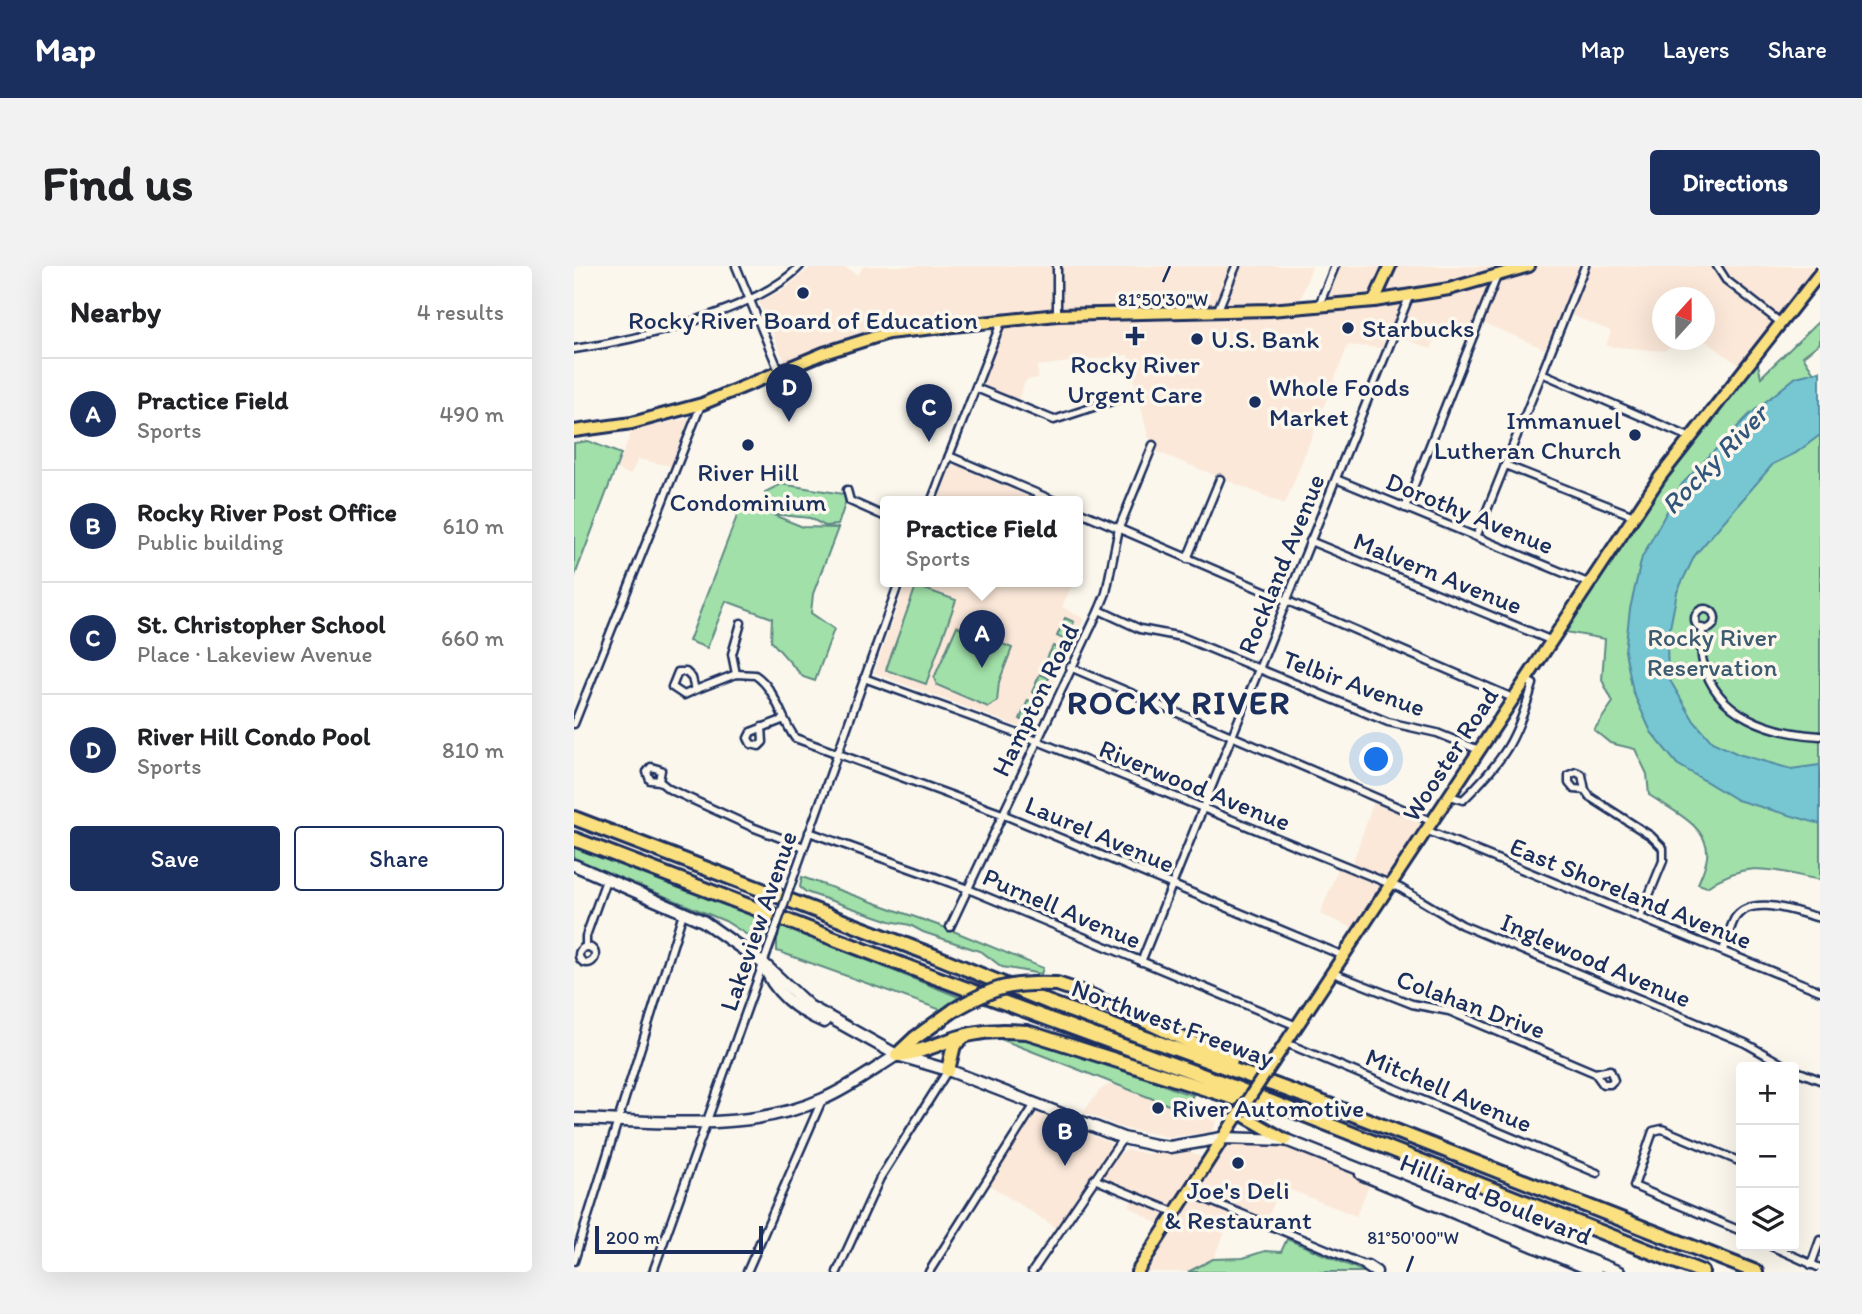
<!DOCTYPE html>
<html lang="en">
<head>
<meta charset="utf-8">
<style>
  :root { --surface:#fff; --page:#f2f2f2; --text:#202124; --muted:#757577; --line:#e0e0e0; --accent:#1b2f5e }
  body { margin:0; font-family:Itim,sans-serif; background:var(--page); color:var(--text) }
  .controls { position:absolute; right:21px; bottom:21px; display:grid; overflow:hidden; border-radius:7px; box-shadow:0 7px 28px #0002 }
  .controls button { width:63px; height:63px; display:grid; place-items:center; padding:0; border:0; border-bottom:2px solid var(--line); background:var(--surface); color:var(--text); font:35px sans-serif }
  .compass { position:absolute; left:1078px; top:21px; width:63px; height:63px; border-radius:50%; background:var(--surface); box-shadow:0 7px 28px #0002; rotate:21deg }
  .scale { position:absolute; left:21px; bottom:18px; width:168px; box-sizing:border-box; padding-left:7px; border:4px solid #1b2f5e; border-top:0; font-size:19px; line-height:24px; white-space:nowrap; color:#1b2f5e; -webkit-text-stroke:5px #fbf7ec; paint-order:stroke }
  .you { position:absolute; left:803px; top:494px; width:24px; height:24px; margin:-18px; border:5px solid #fff; border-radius:50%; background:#1a73e8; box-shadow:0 0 0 10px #1a73e833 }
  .badge { display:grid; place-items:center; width:46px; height:46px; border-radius:50%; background:var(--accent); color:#fff; font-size:23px; font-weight:700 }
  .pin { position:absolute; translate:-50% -58px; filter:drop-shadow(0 2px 4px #0008) }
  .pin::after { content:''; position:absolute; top:37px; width:24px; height:21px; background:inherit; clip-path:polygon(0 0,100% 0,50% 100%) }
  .popup { position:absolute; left:306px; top:230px; width:203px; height:91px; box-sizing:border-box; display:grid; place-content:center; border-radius:7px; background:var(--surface); filter:drop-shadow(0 2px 5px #0005); font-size:23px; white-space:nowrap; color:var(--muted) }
  .popup b { font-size:26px; color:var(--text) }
  .popup::after { content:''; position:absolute; left:50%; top:100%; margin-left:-14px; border:14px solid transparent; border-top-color:var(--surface) }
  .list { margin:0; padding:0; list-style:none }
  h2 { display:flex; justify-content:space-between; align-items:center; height:91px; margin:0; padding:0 28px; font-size:30px }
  h2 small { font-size:23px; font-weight:400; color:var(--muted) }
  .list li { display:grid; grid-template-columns:46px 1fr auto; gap:21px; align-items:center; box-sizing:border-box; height:112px; padding:0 28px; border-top:2px solid var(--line) }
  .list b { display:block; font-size:26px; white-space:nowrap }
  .list p { margin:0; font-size:23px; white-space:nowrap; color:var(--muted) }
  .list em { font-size:23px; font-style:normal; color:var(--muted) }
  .actions { display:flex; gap:14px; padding:21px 28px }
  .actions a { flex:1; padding:16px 0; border:2px solid var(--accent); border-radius:7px; text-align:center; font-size:24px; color:var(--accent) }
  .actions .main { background:var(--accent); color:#fff }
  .icon { flex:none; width:38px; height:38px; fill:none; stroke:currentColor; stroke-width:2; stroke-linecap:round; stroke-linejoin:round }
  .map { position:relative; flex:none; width:1246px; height:1006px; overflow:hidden; border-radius:7px }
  header { display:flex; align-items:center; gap:42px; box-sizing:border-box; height:98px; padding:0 35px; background:var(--accent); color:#fff }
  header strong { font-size:33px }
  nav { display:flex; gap:38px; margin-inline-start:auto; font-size:24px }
  .intro { display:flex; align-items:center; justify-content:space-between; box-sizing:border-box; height:168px; padding:0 42px }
  h1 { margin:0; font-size:49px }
  .button { padding:18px 32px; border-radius:7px; background:var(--accent); color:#fff; font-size:24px; font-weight:700 }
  main { display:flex; gap:42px; padding:0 42px }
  aside { flex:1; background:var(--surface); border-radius:7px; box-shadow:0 7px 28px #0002 }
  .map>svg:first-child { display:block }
</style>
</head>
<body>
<header>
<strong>Map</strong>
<nav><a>Map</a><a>Layers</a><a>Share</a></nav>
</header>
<div class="intro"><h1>Find us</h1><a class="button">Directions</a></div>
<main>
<aside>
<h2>Nearby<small>4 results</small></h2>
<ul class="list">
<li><span class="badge">A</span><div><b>Practice Field</b><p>Sports</p></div><em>490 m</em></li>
<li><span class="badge">B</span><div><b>Rocky River Post Office</b><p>Public building</p></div><em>610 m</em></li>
<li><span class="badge">C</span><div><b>St. Christopher School</b><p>Place · Lakeview Avenue</p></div><em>660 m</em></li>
<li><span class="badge">D</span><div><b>River Hill Condo Pool</b><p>Sports</p></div><em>810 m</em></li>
</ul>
<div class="actions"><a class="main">Save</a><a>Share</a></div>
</aside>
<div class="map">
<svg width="1246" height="1006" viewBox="0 0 1246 1006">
  <rect width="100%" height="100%" fill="#fbf7ec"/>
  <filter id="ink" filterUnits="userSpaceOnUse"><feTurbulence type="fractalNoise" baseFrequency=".0143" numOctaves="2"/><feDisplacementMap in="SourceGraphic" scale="14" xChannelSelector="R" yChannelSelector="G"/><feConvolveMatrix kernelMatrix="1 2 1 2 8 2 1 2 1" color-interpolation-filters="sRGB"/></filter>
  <g filter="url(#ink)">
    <g fill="#fbe8d9">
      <path d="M 238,0 L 269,0 L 283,9 L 290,0 L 738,0 L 725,38 L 748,37 L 764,0 L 1246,0 L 1169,102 L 1130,74 L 1130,32 L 1088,32 L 1088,74 L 1104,74 L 1090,85 L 1032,80 L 1037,65 L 987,45 L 971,83 L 907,56 L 898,78 L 865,64 L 857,83 L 823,70 L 818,83 L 774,79 L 711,238 L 584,186 L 574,170 L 554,89 L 463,100 L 464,112 L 452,114 L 441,140 L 404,125 L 430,57 L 322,69 L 254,90 L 254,79 L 214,95 L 207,88 L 185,36 L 211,23 Z"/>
      <path d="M 116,152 L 97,200 L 64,193 L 56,209 L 43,203 L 58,164 Z"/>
      <path d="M 382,199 L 467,236 L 364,236 L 377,201 Z"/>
      <path d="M 332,316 L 499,316 L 488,341 L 510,353 L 457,465 L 300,407 Z"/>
      <path d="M 800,535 L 856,557 L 786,665 L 746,648 L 766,598 L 777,601 Z"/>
      <path d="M 536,818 L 597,839 L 600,837 L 644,852 L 639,866 L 596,871 L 548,862 L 509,846 L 526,824 Z"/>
      <path d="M 463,847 L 536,877 L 535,885 L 484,963 L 414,918 Z"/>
      <path d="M 696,875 L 782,906 L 796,917 L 782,950 L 707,920 L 693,954 L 662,942 L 639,993 L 614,1006 L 568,1006 L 651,877 Z"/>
      <path d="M 554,884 L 576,888 L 577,886 L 616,885 L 629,892 L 587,960 L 555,940 L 562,929 L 527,913 L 543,889 Z"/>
    </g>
    <g fill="#a1e0a8" stroke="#5e8883" stroke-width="2">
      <path d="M 1246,54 L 1246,77 L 1229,90 L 1240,107 L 1246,105 L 1246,614 C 1200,605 1174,592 1133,621 L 1124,618 C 1127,610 1132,600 1133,591 C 1137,561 1096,543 1075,529 L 1073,508 L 1061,483 L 1036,477 L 1020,464 L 1039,436 L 1028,414 L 1031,373 L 986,365 L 1033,290 L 1182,90 L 1187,111 Z"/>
      <path d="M 14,175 L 47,188 L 0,312 L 0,177 Z"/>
      <path d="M 207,218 L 269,228 L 273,232 L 264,259 L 251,260 L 236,252 L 197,248 L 229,261 L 264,262 L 239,328 L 237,347 L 260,363 L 241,415 L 229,411 L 197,375 L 198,352 L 152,335 L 133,382 L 115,375 L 168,237 L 191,246 L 191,226 Z"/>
      <path d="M 342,320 L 382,334 L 352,418 L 312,404 Z"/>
      <path d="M 491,352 L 500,356 L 491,374 L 483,370 Z"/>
      <path d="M 383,360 L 399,369 L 401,366 L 438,382 L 425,416 L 423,436 L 414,441 L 363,419 L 360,412 Z"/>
      <path d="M 479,380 L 487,384 L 479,402 L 470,398 Z"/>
      <path d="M 466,408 L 475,412 L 466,430 L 458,426 Z"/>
      <path d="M 454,434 L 463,438 L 454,457 L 446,453 Z"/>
      <path d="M 0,577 L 385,731 L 367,744 L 203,685 L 203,674 L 191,670 L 183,675 L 151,655 L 0,593 Z"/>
      <path d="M 228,611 L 372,662 L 469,702 L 467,708 L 428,701 L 408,686 L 349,666 L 336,659 L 316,655 L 232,626 L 226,621 Z"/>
      <path d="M 410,771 C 460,771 511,785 558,805 C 580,813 596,824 619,829 L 612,841 L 597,840 L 424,772 Z"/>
      <path d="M 713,973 L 791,1006 L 614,1006 L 639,993 L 669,992 L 691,985 L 707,986 Z"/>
    </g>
    <path fill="#77c7d2" stroke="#528aa4" stroke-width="2" d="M 1246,105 L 1246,169 L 1222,187 L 1199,198 L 1121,289 L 1103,326 L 1093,377 L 1094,411 L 1120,455 L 1138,476 L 1164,488 L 1217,503 L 1246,499 L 1246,558 L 1163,534 L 1103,498 L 1077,466 L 1059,426 L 1051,385 L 1056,343 L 1068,291 L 1108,218 L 1175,149 L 1222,111 Z"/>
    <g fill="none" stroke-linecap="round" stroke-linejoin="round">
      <defs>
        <g id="street">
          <path d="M 162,0 L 205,105"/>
          <path d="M 483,0 L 483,49"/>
          <path d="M 1143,0 L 1152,14 L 1207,57"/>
          <path d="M 745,39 L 761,0"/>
          <path d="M 643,46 L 662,0"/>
          <path d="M 0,83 C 60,75 185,44 226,0"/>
          <path d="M 970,108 L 1117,172"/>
          <path d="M 402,122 L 480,154 L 562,127"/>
          <path d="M 375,190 L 483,236"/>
          <path d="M 931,199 L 1060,250"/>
          <path d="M 762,213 L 1014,317"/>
          <path d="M 273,224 L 276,235 L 312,251"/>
          <path d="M 357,236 L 428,54"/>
          <path d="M 831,242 L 923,10"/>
          <path d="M 504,245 L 939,432"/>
          <path d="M 903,269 L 1011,0"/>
          <path d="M 736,275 L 976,374"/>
          <path d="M 613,293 L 646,213"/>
          <circle cx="1131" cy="353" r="10"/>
          <path d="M 525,344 L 566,363 L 608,371 L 814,456 L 863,467 L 905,484"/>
          <path d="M 1128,362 C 1128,373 1126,386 1129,396 C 1142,450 1197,467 1246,470"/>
          <path d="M 496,401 L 859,556"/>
          <path d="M 162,408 L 158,388 L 167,357"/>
          <path d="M 290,412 L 461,474 L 826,622 L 888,659 L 1171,777 L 1213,801"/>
          <path d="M 121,424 L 110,429 L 98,421 L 104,406 L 112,406 L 118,412 L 121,424 L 162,408 L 181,409 C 202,423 206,451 221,472 L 428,548 L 770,690"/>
          <path d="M 0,458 L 127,139"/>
          <path d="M 188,461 L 189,476 L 185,480 L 177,478 L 174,472 L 177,466 L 208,454"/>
          <path d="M 85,515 L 87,504 L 77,501 L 73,506 L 76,514 L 85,515 L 95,523 L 178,561 L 230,581"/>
          <path d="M 1011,524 L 1000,523 L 995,517 L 995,509 L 1002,506 L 1008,509 L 1011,524 L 1016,531 L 1077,570 L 1089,582 L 1089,595 L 1066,651"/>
          <path d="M 876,530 L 889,534 C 931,493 942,474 959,418 L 951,414"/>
          <path d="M 854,565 L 1246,725"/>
          <path d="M 235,566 L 394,623 L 723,760"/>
          <path d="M 217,618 L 325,316"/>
          <path d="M 376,661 L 525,344 L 532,327 L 545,262 L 579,179"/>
          <path d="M 12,681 L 12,670 L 32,614"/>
          <circle cx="13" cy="689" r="8"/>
          <path d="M 1149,684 C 1153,674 1156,661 1161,652 C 1178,627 1224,647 1246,652"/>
          <path d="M 567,696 L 835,31"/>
          <path d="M 759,707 L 838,738 L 875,745 L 1021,807 L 1029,818 L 1036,818 L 1040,814 L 1036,804 L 1021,807"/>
          <path d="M 712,777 L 1023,907"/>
          <path d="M 1220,804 L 1246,814"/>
          <path d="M 1167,896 L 1088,863 L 1079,865 L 1060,920 L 1167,965"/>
          <path d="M 520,913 L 602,947"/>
          <path d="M 615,926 L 793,1000"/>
          <path d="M 1197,980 L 1246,1002"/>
          <path d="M 0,995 L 109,647"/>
          <path d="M 1237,999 L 1246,974"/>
          <path d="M 79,1006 L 199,670"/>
          <path d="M 173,1006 L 248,834"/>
          <path d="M 263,1006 L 306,912 L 374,804"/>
          <path d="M 355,1006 L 461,838"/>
          <path d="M 458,1006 L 549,872"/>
        </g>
        <g id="secondary">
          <path d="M 0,599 L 129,655 L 190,698 L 235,740 L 323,789 L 374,804 L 549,872 L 580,879 L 596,881 L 648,872 L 712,874 L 1045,1006"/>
          <path d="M 190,698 C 198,726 224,745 250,756"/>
          <path d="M 0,853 C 81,855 173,867 249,833 C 275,822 299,804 323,789"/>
          <path d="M 787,908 L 1022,1006"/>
          <path d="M 793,1000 L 802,1006"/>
        </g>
        <g id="primary">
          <path d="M 800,35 L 816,0"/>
          <path d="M 0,165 L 58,157 L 128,138 L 250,87 L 314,67 L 483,49 L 696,44 L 800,35 L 875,23 L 955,0"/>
          <path d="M 699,796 L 1086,211 L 1246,7"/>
          <path d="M 668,842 L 672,851 L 712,874"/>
          <path d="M 563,1006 L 665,847"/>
        </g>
        <g id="highway">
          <path d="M 0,552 L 361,690 L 476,737 L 758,840 L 1182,1006"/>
          <path d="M 0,573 L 355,709 L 652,818 L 1128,1006"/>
          <path d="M 483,718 L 513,728 L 657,795"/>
          <path d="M 323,789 C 350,787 372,773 398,768 C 417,764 435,765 453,766 L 695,843"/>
          <path d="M 323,789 L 341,772 L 380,744"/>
          <path d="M 374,804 L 380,779 L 389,771"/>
        </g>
      </defs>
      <use href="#street" stroke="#1b2f5e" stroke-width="11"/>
      <use href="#secondary" stroke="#1b2f5e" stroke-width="15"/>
      <use href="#primary" stroke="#1b2f5e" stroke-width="16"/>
      <use href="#highway" stroke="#1b2f5e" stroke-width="18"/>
      <use href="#street" stroke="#fbf7ec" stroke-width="6"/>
      <use href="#secondary" stroke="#fbf7ec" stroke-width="10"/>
      <use href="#primary" stroke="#fbe080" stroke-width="10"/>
      <use href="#highway" stroke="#fbe080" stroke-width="12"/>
      <defs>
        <path id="street-bridge" d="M 199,670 L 217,618"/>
        <path id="primary-bridge" d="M 665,847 L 699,796"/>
        <path id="highway-bridge" d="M 380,744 C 420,721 436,716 483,718"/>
      </defs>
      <use href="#street-bridge" stroke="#1b2f5e" stroke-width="11" stroke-linecap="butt"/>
      <use href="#primary-bridge" stroke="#1b2f5e" stroke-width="16" stroke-linecap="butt"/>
      <use href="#highway-bridge" stroke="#1b2f5e" stroke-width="18" stroke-linecap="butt"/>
      <use href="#street-bridge" stroke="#fbf7ec" stroke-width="6"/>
      <use href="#primary-bridge" stroke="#fbe080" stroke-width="10"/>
      <use href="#highway-bridge" stroke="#fbe080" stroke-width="12"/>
    </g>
  </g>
  <path fill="none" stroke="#1b2f5e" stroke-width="2.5" d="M 589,16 L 596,0M 833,1006 L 839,990"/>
  <g fill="#1b2f5e" stroke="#fbf7ec" stroke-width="2.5">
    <circle cx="229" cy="27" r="7"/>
    <circle cx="774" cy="62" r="7"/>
    <path d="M557.5 59.5h7v7h7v7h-7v7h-7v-7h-7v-7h7z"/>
    <circle cx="623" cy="73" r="7"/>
    <circle cx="681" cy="136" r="7"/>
    <circle cx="1061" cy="169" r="7"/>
    <circle cx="174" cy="179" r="7"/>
    <circle cx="584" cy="842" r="7"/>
    <circle cx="664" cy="897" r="7"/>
  </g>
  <g text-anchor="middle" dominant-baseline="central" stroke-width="7" stroke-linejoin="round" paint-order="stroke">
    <g font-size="26" fill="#1b2f5e" stroke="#fbf7ec">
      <text x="229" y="54">Rocky River Board of Education</text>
      <text x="788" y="62" text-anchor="start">Starbucks</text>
      <text x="637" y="73" text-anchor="start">U.S. Bank</text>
      <text x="561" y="98">Rocky River<tspan x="561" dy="30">Urgent Care</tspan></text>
      <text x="695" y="121" text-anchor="start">Whole Foods<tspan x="695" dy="30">Market</tspan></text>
      <text x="1047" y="154" text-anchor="end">Immanuel<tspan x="1047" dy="30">Lutheran Church</tspan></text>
      <text x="174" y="206">River Hill<tspan x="174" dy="30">Condominium</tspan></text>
      <text x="598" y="842" text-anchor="start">River Automotive</text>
      <text x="664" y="924">Joe's Deli<tspan x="664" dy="30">&amp; Restaurant</tspan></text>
    </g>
    <g font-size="26" fill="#1b2f5e" stroke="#fbf7ec">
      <text transform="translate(896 247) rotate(22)">Dorothy Avenue</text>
      <text transform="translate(707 298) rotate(-68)">Rockland Avenue</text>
      <text transform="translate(864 307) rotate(22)">Malvern Avenue</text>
      <text transform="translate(780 417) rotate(20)">Telbir Avenue</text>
      <text transform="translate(461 434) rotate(-64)">Hampton Road</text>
      <text transform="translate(876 488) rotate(-57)">Wooster Road</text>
      <text transform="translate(621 519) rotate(22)">Riverwood Avenue</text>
      <text transform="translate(526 568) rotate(23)">Laurel Avenue</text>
      <text transform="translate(1057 627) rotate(22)">East Shoreland Avenue</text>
      <text transform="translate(488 642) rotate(23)">Purnell Avenue</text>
      <text transform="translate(184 655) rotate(-71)">Lakeview Avenue</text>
      <text transform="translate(1022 694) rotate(23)">Inglewood Avenue</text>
      <text transform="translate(897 738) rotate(20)">Colahan Drive</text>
      <text transform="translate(599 757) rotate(20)">Northwest Freeway</text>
      <text transform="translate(875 824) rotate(23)">Mitchell Avenue</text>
      <text transform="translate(922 933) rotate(22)">Hilliard Boulevard</text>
    </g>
    <g font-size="26" fill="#3c5b70" stroke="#fbf7ec">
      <text x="1138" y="371">Rocky River<tspan x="1138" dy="30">Reservation</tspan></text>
    </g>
    <g font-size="28" font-style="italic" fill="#32557b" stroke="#fbf7ec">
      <text transform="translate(1140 193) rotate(-46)">Rocky River</text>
    </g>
    <g font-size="33" font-weight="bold" letter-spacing="2" fill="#1b2f5e" stroke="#fbf7ec">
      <text x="605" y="436">ROCKY RIVER</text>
    </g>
  </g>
  <g font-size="18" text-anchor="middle" fill="#1b2f5e" stroke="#fbf7ec" stroke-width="7" stroke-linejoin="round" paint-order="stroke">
    <text x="589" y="40">81°50'30"W</text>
    <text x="839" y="978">81°50'00"W</text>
  </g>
</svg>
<div class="controls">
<button>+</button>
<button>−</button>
<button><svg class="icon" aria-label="layers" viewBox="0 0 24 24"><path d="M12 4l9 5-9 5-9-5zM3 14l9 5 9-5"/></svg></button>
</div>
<svg class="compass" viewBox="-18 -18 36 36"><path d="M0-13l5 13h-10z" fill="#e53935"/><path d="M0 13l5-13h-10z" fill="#757577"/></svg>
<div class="scale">200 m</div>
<div class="you"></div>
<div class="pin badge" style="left:408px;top:402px">A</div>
<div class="popup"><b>Practice Field</b>Sports</div>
<div class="pin badge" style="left:491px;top:900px">B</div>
<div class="pin badge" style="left:355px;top:176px">C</div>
<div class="pin badge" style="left:215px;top:156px">D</div>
</div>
</main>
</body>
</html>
